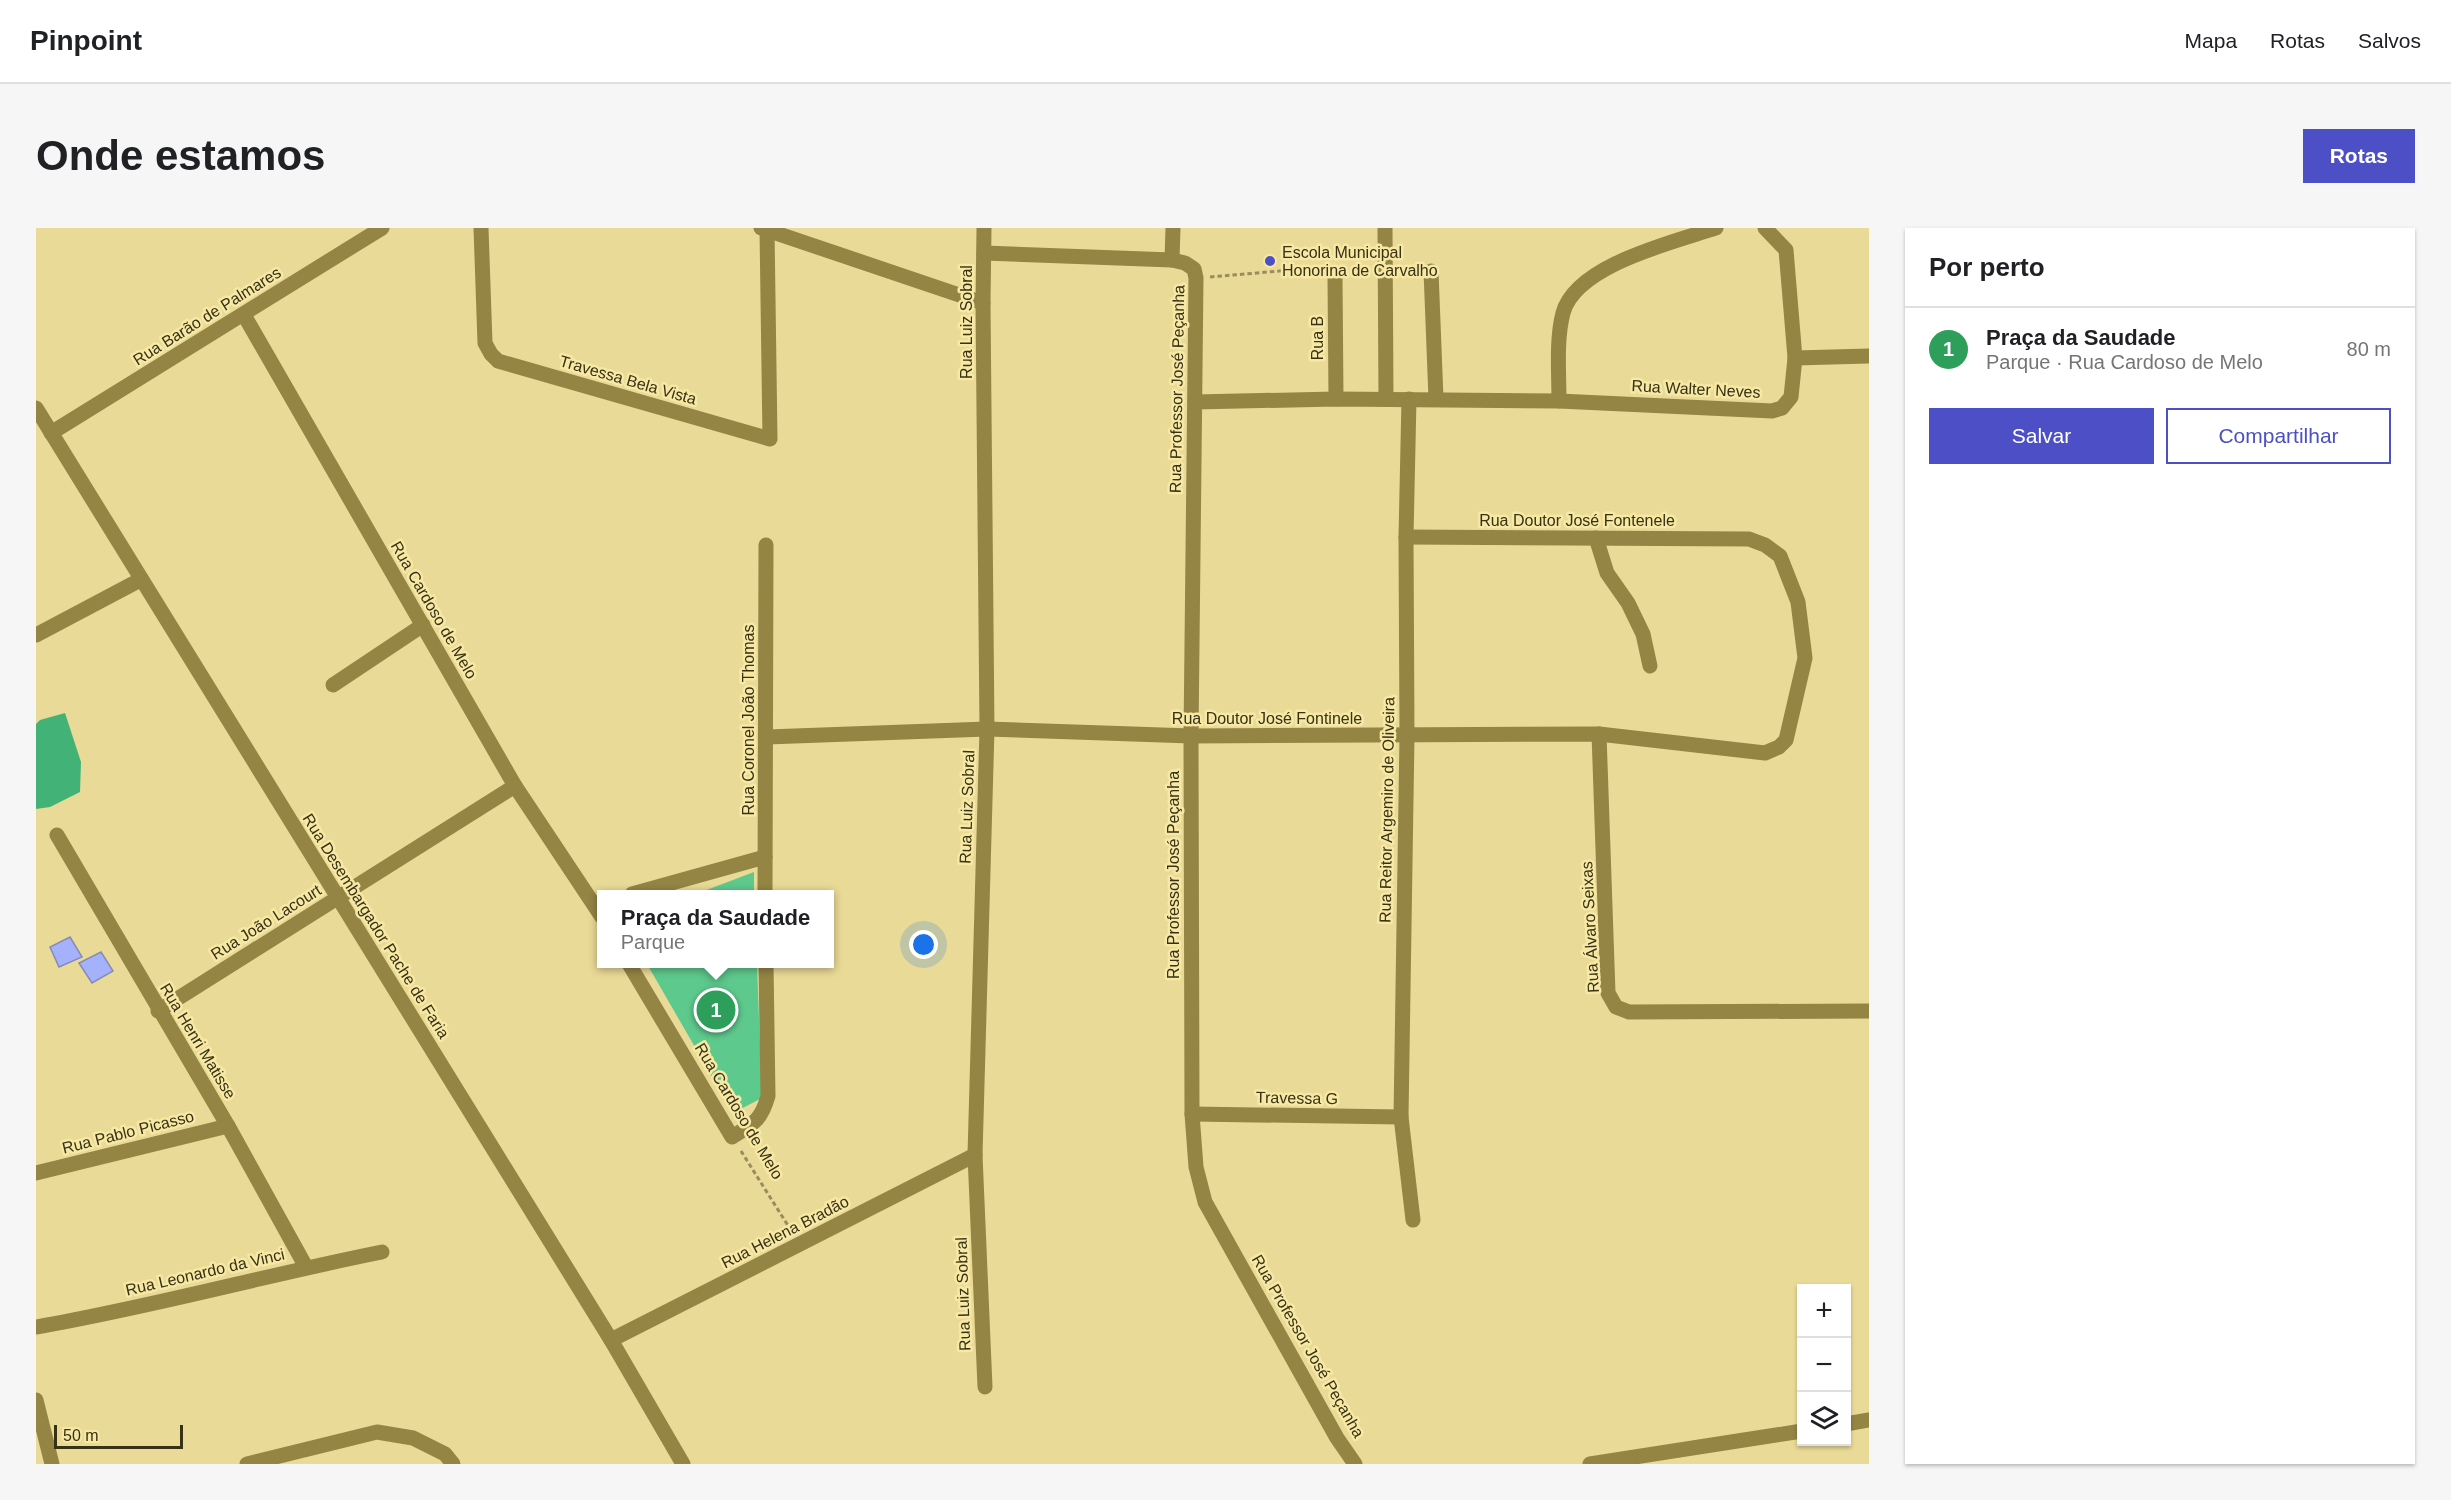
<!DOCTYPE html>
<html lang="pt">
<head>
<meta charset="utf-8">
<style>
  :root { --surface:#fff; --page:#f6f6f6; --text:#202124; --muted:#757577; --line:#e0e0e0; --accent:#4c4fc5 }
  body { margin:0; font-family:Helvetica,sans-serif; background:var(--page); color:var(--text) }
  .controls { position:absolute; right:18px; bottom:18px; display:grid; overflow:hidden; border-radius:0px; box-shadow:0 2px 4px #0004 }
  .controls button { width:54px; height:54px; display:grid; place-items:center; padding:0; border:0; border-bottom:2px solid var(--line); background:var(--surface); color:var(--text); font:30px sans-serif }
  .scale { position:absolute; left:18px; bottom:15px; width:129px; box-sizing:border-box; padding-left:6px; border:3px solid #373116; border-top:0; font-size:16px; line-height:21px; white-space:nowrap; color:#373116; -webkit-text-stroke:4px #f7e8a4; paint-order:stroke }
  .you { position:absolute; left:888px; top:717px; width:21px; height:21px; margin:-15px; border:4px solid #fff; border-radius:50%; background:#1a73e8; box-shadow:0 0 0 9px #1a73e833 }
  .badge { display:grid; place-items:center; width:39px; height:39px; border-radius:50%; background:var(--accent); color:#fff; font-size:20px; font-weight:700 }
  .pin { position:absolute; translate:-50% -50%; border:3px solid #fff; box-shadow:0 2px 6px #0006 }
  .popup { position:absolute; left:561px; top:662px; width:237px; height:78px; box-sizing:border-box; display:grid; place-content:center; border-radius:0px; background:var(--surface); filter:drop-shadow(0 2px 4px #0005); font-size:20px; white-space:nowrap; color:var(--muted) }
  .popup b { font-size:22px; color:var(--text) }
  .popup::after { content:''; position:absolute; left:50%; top:100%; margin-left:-12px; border:12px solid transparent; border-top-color:var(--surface) }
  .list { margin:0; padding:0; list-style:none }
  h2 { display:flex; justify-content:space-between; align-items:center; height:78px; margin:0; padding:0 24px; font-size:26px }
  h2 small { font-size:20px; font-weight:400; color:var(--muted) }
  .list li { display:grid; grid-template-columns:39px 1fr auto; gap:18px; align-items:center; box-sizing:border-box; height:84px; padding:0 24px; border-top:2px solid var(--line) }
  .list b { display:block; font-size:22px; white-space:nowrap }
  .list p { margin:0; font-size:20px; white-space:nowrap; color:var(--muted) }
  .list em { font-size:20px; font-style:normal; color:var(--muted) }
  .actions { display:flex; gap:12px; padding:18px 24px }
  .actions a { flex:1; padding:14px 0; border:2px solid var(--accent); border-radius:0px; text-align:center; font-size:21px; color:var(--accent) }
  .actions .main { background:var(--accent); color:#fff }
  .icon { flex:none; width:33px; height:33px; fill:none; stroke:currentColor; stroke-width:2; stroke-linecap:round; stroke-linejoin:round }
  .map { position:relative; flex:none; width:1833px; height:1236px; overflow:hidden; border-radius:0px }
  header { display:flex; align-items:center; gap:36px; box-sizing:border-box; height:84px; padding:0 30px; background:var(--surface); border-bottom:2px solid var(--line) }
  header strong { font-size:28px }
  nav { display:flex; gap:33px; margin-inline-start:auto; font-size:21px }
  .intro { display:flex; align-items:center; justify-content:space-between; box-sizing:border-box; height:144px; padding:0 36px }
  h1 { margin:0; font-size:42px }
  .button { padding:15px 27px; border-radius:0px; background:var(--accent); color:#fff; font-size:21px; font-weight:700 }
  main { display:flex; gap:36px; padding:0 36px }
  aside { flex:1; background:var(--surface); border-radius:0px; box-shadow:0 2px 4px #0004 }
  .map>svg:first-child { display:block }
</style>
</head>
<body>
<header>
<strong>Pinpoint</strong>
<nav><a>Mapa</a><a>Rotas</a><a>Salvos</a></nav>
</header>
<div class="intro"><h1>Onde estamos</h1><a class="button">Rotas</a></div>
<main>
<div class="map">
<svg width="1833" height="1236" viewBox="0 0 1833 1236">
  <rect width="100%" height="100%" fill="#eada97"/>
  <g fill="#5ec98d">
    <path d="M 718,644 L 718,666 L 660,666 Z"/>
    <path d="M 611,736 L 721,736 L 726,870 L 697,885 Z"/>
  </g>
  <path fill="#43b277" d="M 29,485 L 45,534 L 44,564 L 14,579 L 0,581 L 0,496 L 4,492 Z"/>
  <g fill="#a6b1fc" stroke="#858bb7" stroke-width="1.5">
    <path d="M 34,709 L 46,729 L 23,739 L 14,719 Z"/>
    <path d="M 65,724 L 77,743 L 56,755 L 43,735 Z"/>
  </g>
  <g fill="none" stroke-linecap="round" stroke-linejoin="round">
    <g stroke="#988d5c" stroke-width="3" stroke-dasharray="4.5 3" stroke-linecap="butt">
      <path d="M 1174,49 L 1267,41 L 1284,43"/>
      <path d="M 705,923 L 756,1004"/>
    </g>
    <g stroke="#948545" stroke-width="15">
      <path d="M 445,0 L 449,115 L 455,126 L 462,133 L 734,211 L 731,1"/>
      <path d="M 725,0 L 947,75"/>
      <path d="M 948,0 L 947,75 L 951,501 L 939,927 L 949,1159"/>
      <path d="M 1349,0 L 1350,171"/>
      <path d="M 948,25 L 1136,32 L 1149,35 L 1158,41 L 1160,50 L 1155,508 L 1156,886 L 1160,939 L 1169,974 L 1301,1210 L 1319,1236"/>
      <path d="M 1136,32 L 1137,0"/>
      <path d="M 1395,43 L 1400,171"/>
      <path d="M 1299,49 L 1300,171"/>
      <path d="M 208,87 L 479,558 L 566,689"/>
      <path d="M 1759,130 L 1833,128"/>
      <path d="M 1373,171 L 1370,309 L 1371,508 L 1365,889 L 1377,992"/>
      <path d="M 1523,173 C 1523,144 1520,112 1527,85 C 1540,37 1638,14 1680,0"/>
      <path d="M 1159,174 L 1300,171 L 1523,173 L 1736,183 L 1746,180 L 1755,169 L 1759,130 L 1750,22 L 1729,0"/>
      <path d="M 0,180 L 575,1112 L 647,1236"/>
      <path d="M 15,205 L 346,0"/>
      <path d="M 1560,310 L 1571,345 L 1592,375 L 1607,406 L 1614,438"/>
      <path d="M 0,407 L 104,352"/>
      <path d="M 297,457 L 387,397"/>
      <path d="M 1563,506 L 1572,765 L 1580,779 L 1593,784 L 1833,783"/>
      <path d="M 731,509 L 951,501 L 1155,508 L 1563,506 L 1729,525 L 1743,519 L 1750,512 L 1769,430 L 1762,374 L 1744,328 L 1729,317 L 1713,311 L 1370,309"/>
      <path d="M 21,607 L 192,898 L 270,1039"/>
      <path d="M 596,666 L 729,629"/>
      <path d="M 729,666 L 730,317"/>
      <path d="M 593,736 L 696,909 C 717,896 725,893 732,868 L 730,736"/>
      <path d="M 122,783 L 479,558"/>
      <path d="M 1156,886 L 1365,889"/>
      <path d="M 0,945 L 192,898"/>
      <path d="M 0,1099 C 116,1079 230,1047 346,1024"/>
      <path d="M 575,1112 L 939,927"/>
      <path d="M 0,1172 L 16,1236"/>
      <path d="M 1810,1196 L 1833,1192"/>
      <path d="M 211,1236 L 341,1204 L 377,1210 L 409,1226 L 417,1236"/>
      <path d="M 1554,1236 L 1766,1203"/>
    </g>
  </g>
  <circle fill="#4c4fc5" stroke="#f7e8a4" stroke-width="2" cx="1234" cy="33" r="6"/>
  <g text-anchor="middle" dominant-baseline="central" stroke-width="5" stroke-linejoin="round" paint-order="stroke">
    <g font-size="16" fill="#373116" stroke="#f7e8a4" text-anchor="start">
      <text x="1246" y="24">Escola Municipal<tspan x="1246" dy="18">Honorina de Carvalho</tspan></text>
    </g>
    <g font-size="16" fill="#373116" stroke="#f7e8a4">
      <text transform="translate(171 88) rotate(-32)">Rua Barão de Palmares</text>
      <text transform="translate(930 94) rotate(-90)">Rua Luiz Sobral</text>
      <text transform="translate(1281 110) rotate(-90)">Rua B</text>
      <text transform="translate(592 152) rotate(16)">Travessa Bela Vista</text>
      <text transform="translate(1141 161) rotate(-89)">Rua Professor José Peçanha</text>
      <text transform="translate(1660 161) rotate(3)">Rua Walter Neves</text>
      <text x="1541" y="292">Rua Doutor José Fontenele</text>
      <text transform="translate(398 382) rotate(60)">Rua Cardoso de Melo</text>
      <text x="1231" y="490">Rua Doutor José Fontinele</text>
      <text transform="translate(712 492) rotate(-90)">Rua Coronel João Thomas</text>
      <text transform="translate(931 579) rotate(-88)">Rua Luiz Sobral</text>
      <text transform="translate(1351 582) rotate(-89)">Rua Reitor Argemiro de Oliveira</text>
      <text transform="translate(1137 647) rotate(-90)">Rua Professor José Peçanha</text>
      <text transform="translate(230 694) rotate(-32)">Rua João Lacourt</text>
      <text transform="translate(340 698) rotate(58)">Rua Desembargador Pache de Faria</text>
      <text transform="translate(1554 699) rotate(-93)">Rua Álvaro Seixas</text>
      <text transform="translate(162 813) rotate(59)">Rua Henri Matisse</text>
      <text transform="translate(1261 870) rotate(1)">Travessa G</text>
      <text transform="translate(703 883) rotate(59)">Rua Cardoso de Melo</text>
      <text transform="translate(92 904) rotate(-14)">Rua Pablo Picasso</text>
      <text transform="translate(749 1004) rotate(-27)">Rua Helena Bradão</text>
      <text transform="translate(169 1044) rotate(-13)">Rua Leonardo da Vinci</text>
      <text transform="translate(927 1066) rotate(-92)">Rua Luiz Sobral</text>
      <text transform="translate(1272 1118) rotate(60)">Rua Professor José Peçanha</text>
    </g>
  </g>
</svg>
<div class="controls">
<button>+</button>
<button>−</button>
<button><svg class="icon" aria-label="layers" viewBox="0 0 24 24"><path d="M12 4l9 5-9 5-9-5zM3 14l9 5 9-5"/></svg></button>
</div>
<div class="scale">50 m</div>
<div class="you"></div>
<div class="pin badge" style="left:680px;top:782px;background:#2e9e5b">1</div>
<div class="popup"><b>Praça da Saudade</b>Parque</div>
</div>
<aside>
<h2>Por perto<small></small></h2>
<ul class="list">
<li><span class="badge" style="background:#2e9e5b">1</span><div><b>Praça da Saudade</b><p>Parque · Rua Cardoso de Melo</p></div><em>80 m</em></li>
</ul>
<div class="actions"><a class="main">Salvar</a><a>Compartilhar</a></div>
</aside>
</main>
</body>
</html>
